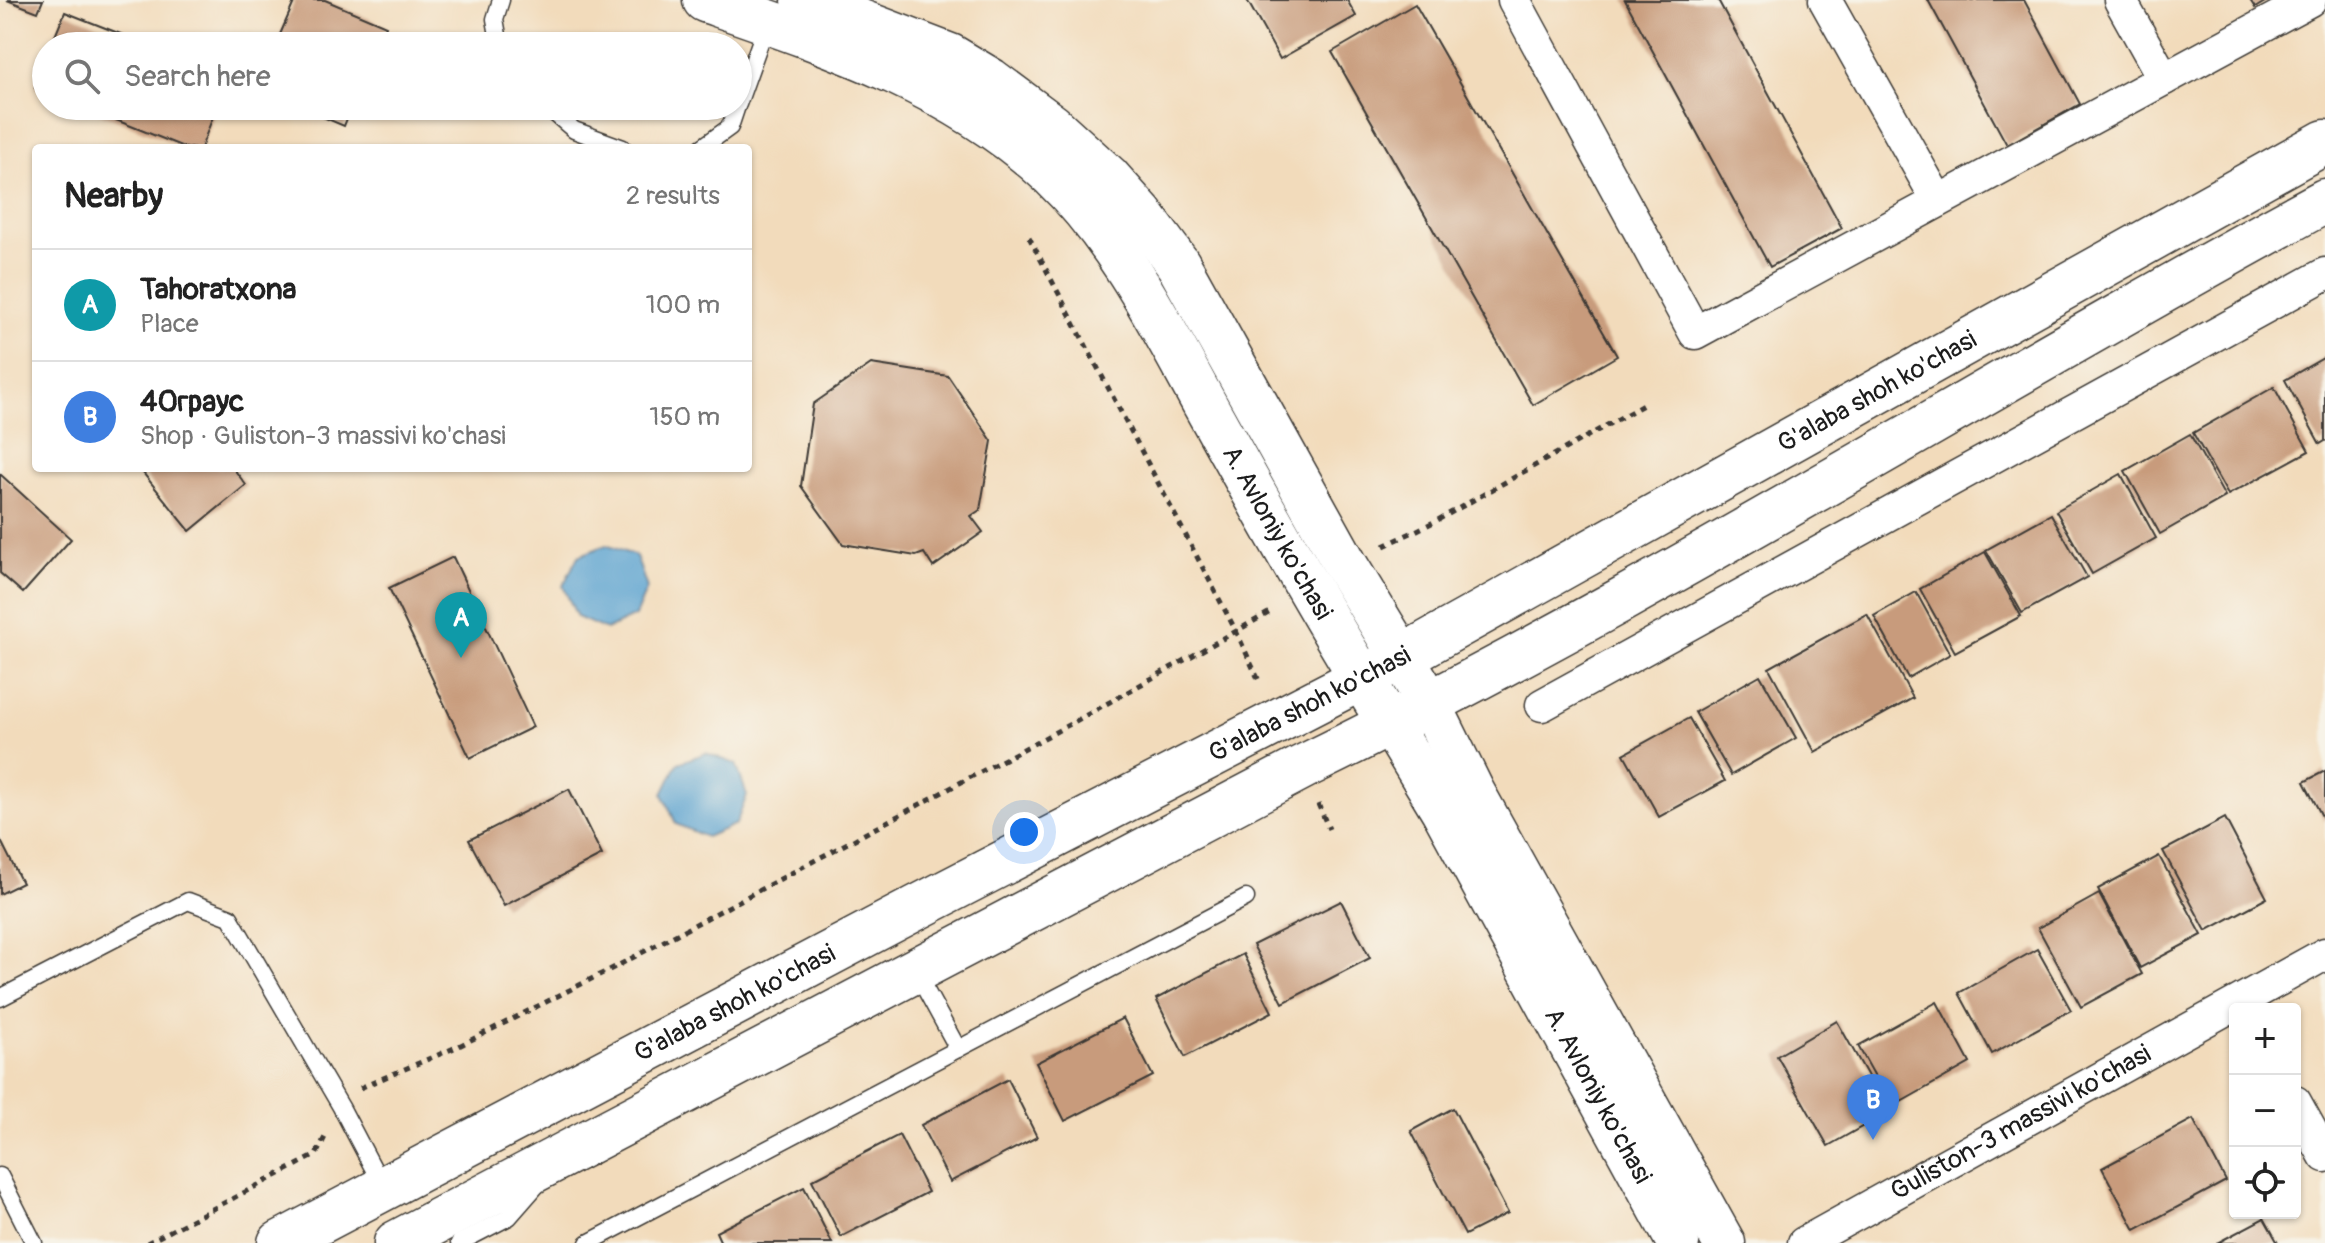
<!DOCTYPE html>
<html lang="en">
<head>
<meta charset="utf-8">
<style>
  :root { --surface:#fff; --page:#f6f6f6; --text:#222; --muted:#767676; --line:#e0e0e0; --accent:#d1495b }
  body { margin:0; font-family:Pangolin,sans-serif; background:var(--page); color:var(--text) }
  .controls { position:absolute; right:24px; bottom:24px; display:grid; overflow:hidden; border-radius:8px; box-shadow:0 2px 6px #0004 }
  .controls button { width:72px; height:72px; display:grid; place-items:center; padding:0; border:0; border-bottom:2px solid var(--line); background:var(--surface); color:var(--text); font:40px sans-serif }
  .you { position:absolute; left:1024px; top:832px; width:28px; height:28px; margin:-20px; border:6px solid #fff; border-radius:50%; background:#1a73e8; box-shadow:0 0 0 12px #1a73e833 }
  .badge { display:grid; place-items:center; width:52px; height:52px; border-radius:50%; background:var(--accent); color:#fff; font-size:26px; font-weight:700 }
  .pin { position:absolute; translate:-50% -66px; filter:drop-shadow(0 2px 4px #0008) }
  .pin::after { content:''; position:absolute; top:42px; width:28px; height:24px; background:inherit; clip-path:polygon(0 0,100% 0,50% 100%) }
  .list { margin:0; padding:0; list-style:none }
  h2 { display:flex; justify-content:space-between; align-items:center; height:104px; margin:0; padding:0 32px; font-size:34px }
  h2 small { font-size:26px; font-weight:400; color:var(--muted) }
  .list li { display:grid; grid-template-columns:52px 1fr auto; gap:24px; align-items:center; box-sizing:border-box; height:112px; padding:0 32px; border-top:2px solid var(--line) }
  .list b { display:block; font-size:30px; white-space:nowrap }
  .list p { margin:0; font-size:26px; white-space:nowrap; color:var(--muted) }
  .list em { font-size:26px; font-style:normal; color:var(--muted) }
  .icon { flex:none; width:44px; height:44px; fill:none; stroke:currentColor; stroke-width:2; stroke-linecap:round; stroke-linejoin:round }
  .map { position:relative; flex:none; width:2325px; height:1243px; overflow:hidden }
  .search { position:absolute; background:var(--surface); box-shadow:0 2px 6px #0004; left:32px; top:32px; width:720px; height:88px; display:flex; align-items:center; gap:20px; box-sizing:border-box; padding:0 28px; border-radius:44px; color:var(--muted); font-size:30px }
  .panel { position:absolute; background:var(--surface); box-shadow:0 2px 6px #0004; left:32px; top:144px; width:720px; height:328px; border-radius:8px }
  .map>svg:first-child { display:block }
</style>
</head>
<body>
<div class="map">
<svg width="2325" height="1243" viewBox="0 0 2325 1243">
  <rect width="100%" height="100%" fill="#f7f3e8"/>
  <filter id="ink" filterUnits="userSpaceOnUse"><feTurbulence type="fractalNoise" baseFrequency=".0125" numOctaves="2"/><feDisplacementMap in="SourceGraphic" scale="16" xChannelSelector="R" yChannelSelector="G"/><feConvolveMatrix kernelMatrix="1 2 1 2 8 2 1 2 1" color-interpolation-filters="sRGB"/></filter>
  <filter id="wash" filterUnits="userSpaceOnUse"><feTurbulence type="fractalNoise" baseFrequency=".006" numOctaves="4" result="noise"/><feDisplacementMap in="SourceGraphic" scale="32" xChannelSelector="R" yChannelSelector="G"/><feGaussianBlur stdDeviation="1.8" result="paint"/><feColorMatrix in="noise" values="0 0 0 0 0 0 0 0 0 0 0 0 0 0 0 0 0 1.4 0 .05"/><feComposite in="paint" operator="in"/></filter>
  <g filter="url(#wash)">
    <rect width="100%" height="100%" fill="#f2dbbb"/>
    <g fill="#5aa2d0" stroke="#3b5f76" stroke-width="2">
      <path d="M 606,545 L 636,556 L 647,588 L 635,616 L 606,630 L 577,617 L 563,586 L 578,556 Z"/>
      <path d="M 706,753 L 736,764 L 747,795 L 736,824 L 706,837 L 676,824 L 663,794 L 678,763 Z"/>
    </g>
    <g id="blocks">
      <g fill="#c89b7c">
        <path d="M 7,0 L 43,0 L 38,12 Z"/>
        <path d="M 295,0 L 325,0 L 386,26 L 378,46 L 275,46 Z"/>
        <path d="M 1247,0 L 1347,0 L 1356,16 L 1280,59 Z"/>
        <path d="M 1625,0 L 1718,0 L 1842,228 L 1770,267 Z"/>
        <path d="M 1928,0 L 2024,0 L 2080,104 L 2007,145 Z"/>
        <path d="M 2250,0 L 2268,0 L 2255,8 Z"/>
        <path d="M 1415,4 L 1617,356 L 1533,405 L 1332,52 Z"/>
        <path d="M 65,12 L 151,46 L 51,46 Z"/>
        <path d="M 46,60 L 46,92 L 35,88 Z"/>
        <path d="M 81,106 L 217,106 L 201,148 L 186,148 Z"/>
        <path d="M 297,106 L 352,106 L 344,126 Z"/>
        <path d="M 2325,357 L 2325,441 L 2320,444 L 2285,380 Z"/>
        <path d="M 871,364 L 948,376 L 992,441 L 980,510 L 971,516 L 983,532 L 933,567 L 924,553 L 916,556 L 843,544 L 801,486 L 813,404 Z"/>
        <path d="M 2274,387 L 2309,451 L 2228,495 L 2193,433 Z"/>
        <path d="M 2190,434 L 2225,497 L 2160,534 L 2125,471 Z"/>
        <path d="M 139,468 L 233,468 L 246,485 L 190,531 Z"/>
        <path d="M 0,474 L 71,539 L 23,593 L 0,573 Z"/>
        <path d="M 2121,474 L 2156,538 L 2092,574 L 2056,511 Z"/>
        <path d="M 2051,514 L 2087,577 L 2022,613 L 1986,550 Z"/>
        <path d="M 1985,552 L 2021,616 L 1955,652 L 1920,589 Z"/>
        <path d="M 453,557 L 533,727 L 470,758 L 389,588 Z"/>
        <path d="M 1916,592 L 1950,654 L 1908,678 L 1874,616 Z"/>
        <path d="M 1867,614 L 1913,698 L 1815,752 L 1769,668 Z"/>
        <path d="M 1760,675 L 1796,738 L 1731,775 L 1695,712 Z"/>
        <path d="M 1689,718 L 1725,781 L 1659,817 L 1624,754 Z"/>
        <path d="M 2325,771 L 2325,822 L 2304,782 Z"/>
        <path d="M 569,789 L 602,855 L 504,906 L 469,840 Z"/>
        <path d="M 2225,818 L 2267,898 L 2206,931 L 2163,851 Z"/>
        <path d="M 0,839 L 22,883 L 0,894 Z"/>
        <path d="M 2159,856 L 2202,935 L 2140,968 L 2098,889 Z"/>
        <path d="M 2099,894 L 2142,974 L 2081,1007 L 2038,928 Z"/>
        <path d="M 1341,901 L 1370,958 L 1283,1003 L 1253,945 Z"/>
        <path d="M 2037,949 L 2071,1010 L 1992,1054 L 1959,993 Z"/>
        <path d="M 1243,954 L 1272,1012 L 1185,1057 L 1156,999 Z"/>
        <path d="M 1937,1002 L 1970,1063 L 1892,1107 L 1858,1046 Z"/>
        <path d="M 1123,1018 L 1153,1076 L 1065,1121 L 1036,1063 Z"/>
        <path d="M 1837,1021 L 1888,1112 L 1828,1146 L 1777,1056 Z"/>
        <path d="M 1008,1079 L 1037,1137 L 950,1182 L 921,1125 Z"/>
        <path d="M 1453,1108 L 1508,1213 L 1465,1235 L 1411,1131 Z"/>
        <path d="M 2193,1119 L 2226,1181 L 2135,1230 L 2102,1168 Z"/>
        <path d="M 899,1135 L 928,1192 L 841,1237 L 812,1180 Z"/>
        <path d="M 804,1187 L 832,1243 L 721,1243 L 716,1232 Z"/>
        <path d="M 2264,1218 L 2278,1243 L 2217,1243 Z"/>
      </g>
    </g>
  </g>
  <g filter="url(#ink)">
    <use href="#blocks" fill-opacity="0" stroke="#3c3934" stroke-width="2"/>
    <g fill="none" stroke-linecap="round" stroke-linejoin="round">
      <defs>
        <g id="service">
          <path d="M 500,46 L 495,19 L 501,0"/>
          <path d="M 738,104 L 767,23"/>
          <path d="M 546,106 L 574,130 L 623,148"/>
          <path d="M 701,148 L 730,127 L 737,106"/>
          <path d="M 916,972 L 958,1049"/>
          <path d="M 0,998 L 188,901 L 230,917 L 341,1107 L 383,1187"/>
          <path d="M 0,1176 L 34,1243"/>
          <path d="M 459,1243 L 509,1217 L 537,1185"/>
          <path d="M 588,1243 L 1246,898"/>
        </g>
        <g id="minor">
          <path d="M 1514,0 L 1695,333 L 2310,0"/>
          <path d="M 1825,0 L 1938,201"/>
          <path d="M 2120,0 L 2164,79"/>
          <path d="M 1542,705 L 2325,274"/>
          <path d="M 2295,1102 L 2325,1156"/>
          <path id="s1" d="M 1804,1243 L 2325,954"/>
        </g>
        <g id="tertiary">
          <path d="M 1430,704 L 1474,793 L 1724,1243"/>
          <path id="s2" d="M 1390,724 L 1442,810 L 1678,1243"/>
        </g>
        <g id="secondary">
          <path id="s3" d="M 705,0 C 827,42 956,84 1052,175 C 1123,243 1167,337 1214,421 C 1271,524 1328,625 1390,724"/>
          <path d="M 804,0 L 950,56 L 990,80 L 1052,126 L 1108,177 L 1140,213 L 1178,264 L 1346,566 L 1430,704"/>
        </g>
        <g id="primary">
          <path id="s4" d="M 280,1243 L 916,908 L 1402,657 L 2325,142"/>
          <path d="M 396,1243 L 1303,767 C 1653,596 1983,386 2325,201"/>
        </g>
      </defs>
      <use href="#service" stroke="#3c3934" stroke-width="19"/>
      <use href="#minor" stroke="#3c3934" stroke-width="35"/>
      <use href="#tertiary" stroke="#3c3934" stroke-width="45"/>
      <use href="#secondary" stroke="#3c3934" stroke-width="47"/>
      <use href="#primary" stroke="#3c3934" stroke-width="47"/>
      <g stroke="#3c3934" stroke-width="5" stroke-dasharray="6 6" stroke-linecap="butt">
        <path d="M 1029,237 L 1237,633 L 1260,683"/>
        <path d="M 1384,546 L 1436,521 L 1643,405"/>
        <path d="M 1318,804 L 1329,829"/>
        <path d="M 360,1088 L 459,1046 L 619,965 L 1074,722 L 1272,611"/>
        <path d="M 147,1243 L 316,1155 L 325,1137"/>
      </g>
      <use href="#service" stroke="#fff" stroke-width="16"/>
      <use href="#minor" stroke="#fff" stroke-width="32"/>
      <use href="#tertiary" stroke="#fff" stroke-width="42"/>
      <use href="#secondary" stroke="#fff" stroke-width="44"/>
      <use href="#primary" stroke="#fff" stroke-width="44"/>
    </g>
  </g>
  <g text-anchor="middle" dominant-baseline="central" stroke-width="6" stroke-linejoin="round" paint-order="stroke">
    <g font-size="26" fill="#1c1c1c" stroke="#f7f3e8">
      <text stroke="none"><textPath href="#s4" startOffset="1810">G'alaba shoh ko'chasi</textPath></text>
      <text stroke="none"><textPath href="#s3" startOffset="816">A. Avloniy ko'chasi</textPath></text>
      <text stroke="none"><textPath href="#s4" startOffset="1162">G'alaba shoh ko'chasi</textPath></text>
      <text stroke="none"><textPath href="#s4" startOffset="514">G'alaba shoh ko'chasi</textPath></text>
      <text stroke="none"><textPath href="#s2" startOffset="426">A. Avloniy ko'chasi</textPath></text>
      <text stroke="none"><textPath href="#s1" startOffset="248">Guliston-3 massivi ko'chasi</textPath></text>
    </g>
  </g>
</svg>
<div class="controls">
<button>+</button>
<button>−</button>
<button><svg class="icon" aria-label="locate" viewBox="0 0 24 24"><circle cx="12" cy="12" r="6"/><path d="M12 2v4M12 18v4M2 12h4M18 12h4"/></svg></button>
</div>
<div class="you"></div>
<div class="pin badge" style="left:461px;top:658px;background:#0f9aa8">A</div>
<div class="pin badge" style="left:1873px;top:1140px;background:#3f7fe0">B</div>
<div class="search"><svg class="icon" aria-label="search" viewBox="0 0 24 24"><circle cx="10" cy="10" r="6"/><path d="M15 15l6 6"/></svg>Search here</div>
<section class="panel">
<h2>Nearby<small>2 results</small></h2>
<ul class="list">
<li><span class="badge" style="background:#0f9aa8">A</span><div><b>Tahoratxona</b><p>Place</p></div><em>100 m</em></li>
<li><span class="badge" style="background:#3f7fe0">B</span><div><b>40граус</b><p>Shop · Guliston-3 massivi ko'chasi</p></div><em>150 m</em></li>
</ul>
</section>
</div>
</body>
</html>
